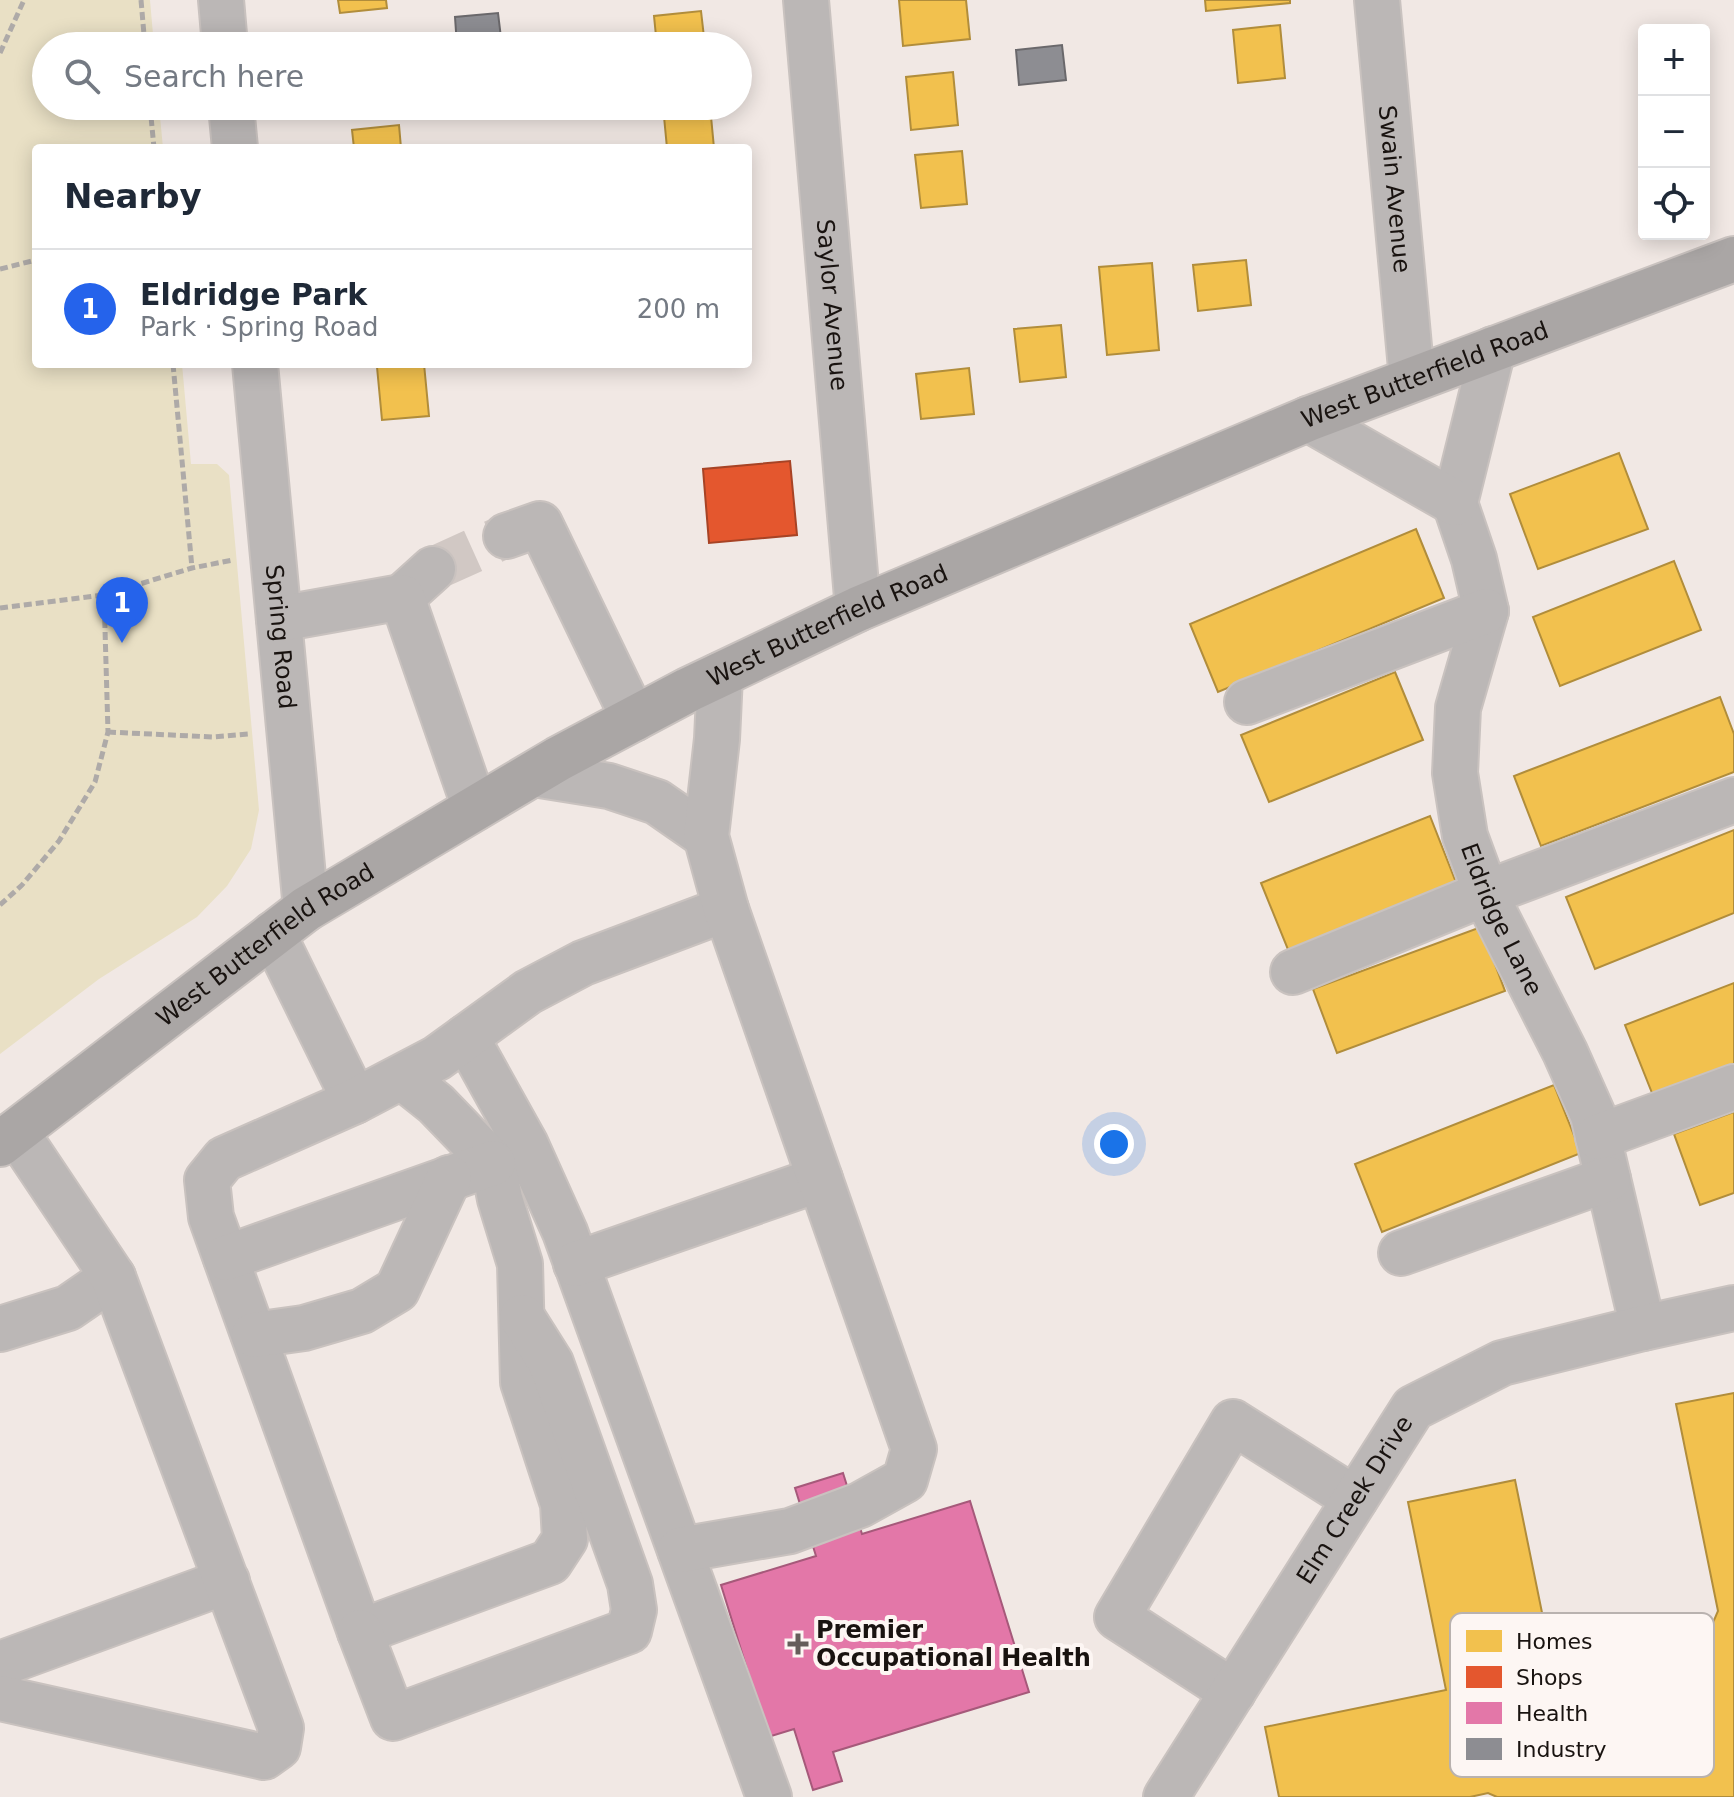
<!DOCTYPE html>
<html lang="en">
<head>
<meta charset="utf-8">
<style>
  :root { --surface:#fff; --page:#f6f6f7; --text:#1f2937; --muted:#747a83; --line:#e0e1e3; --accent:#2563eb }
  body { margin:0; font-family:"DejaVu Sans",sans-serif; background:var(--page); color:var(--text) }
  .controls { position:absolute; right:24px; top:24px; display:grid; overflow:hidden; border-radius:8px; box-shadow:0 4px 20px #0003 }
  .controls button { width:72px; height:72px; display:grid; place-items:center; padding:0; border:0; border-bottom:2px solid var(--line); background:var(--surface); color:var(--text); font:40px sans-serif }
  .you { position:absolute; left:1114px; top:1144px; width:28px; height:28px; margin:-20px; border:6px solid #fff; border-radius:50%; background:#1a73e8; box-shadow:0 0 0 12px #1a73e833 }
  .badge { display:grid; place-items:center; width:52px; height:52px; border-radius:50%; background:var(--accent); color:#fff; font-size:26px; font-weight:700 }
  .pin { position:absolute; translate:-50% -66px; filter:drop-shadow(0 2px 4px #0008) }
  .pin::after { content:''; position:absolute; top:42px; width:28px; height:24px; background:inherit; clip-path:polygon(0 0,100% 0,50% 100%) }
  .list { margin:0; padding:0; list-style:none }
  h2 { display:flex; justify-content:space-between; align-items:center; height:104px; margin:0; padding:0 32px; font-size:34px }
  h2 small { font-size:26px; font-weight:400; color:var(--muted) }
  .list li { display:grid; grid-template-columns:52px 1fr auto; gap:24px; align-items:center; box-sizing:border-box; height:120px; padding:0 32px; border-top:2px solid var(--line) }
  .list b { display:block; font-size:30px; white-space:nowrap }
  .list p { margin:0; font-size:26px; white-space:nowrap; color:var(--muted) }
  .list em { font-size:26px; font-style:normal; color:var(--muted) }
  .icon { flex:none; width:44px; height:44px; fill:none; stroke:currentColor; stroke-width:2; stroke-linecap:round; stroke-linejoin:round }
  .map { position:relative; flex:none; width:1734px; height:1797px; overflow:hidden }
  .search { position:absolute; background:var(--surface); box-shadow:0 4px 20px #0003; left:32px; top:32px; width:720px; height:88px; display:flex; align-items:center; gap:20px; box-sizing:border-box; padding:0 28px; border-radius:44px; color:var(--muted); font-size:30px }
  .panel { position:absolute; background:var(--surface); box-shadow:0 4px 20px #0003; left:32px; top:144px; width:720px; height:224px; border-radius:8px }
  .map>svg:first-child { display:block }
</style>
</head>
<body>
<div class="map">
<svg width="1734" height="1797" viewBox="0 0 1734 1797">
  <rect width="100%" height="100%" fill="#f1e8e4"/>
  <path fill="#e9e0c5" d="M 0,0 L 150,0 L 154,46 L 46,46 L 46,106 L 159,106 L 163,148 L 36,148 L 36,364 L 182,364 L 191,464 L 217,464 L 229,475 L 259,810 L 251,849 L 227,886 L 197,917 L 99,979 L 0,1054 Z"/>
  <g fill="#f2c14e" stroke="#b18d3b" stroke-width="2">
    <path d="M 338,0 L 386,0 L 387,8 L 340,13 Z"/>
    <path d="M 899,0 L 966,0 L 970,39 L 903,46 Z"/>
    <path d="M 1205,0 L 1290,0 L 1290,3 L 1206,11 Z"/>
    <path d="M 701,11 L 705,46 L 657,46 L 654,16 Z"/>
    <path d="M 1280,25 L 1285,78 L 1238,83 L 1233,30 Z"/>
    <path d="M 388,39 L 389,46 L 341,46 L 341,44 Z"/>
    <path d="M 953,72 L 958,125 L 911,130 L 906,77 Z"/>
    <path d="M 663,106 L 710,106 L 714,148 L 667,148 Z"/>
    <path d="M 399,125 L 401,148 L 354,148 L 352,130 Z"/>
    <path d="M 962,151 L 967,204 L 921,208 L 915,155 Z"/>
    <path d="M 1246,260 L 1251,305 L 1198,311 L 1193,265 Z"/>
    <path d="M 1152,263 L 1159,350 L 1107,355 L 1099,267 Z"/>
    <path d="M 1061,325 L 1066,377 L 1020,382 L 1014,329 Z"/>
    <path d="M 407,364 L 424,364 L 429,416 L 382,420 L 377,367 Z"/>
    <path d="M 969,368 L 974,414 L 921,419 L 916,374 Z"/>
    <path d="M 1619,453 L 1648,529 L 1538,569 L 1510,494 Z"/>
    <path d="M 1416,529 L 1444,598 L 1218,692 L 1190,624 Z"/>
    <path d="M 1674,561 L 1701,630 L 1560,686 L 1533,617 Z"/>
    <path d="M 1395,672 L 1423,740 L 1269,802 L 1241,735 Z"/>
    <path d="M 1720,697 L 1734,734 L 1734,772 L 1541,846 L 1514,776 Z"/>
    <path d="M 1430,816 L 1457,885 L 1289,952 L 1261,883 Z"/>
    <path d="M 1734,830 L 1734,913 L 1595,969 L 1566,897 Z"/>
    <path d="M 1481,927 L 1505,991 L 1337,1053 L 1313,989 Z"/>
    <path d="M 1734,983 L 1734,1072 L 1656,1103 L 1625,1025 Z"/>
    <path d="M 1554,1085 L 1581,1153 L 1382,1232 L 1355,1164 Z"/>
    <path d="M 1734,1112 L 1734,1193 L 1700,1205 L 1674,1134 Z"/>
    <path d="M 1734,1393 L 1734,1797 L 1497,1797 L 1488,1793 L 1470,1797 L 1279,1797 L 1265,1727 L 1446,1690 L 1408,1502 L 1515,1480 L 1560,1701 L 1662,1743 L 1718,1611 L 1676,1404 Z"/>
  </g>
  <path fill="#e4572e" stroke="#a74325" stroke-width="2" d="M 790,461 L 797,535 L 709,543 L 703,469 Z"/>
  <path fill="#e377a8" stroke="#a6597a" stroke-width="2" d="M 843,1473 L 862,1534 L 970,1501 L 1029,1692 L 833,1752 L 842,1781 L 813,1790 L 794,1729 L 768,1737 L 721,1585 L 816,1556 L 795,1488 Z"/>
  <g fill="#8d8d92" stroke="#6a686b" stroke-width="2">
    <path d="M 498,13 L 502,46 L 457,46 L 455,17 Z"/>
    <path d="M 1062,45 L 1066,80 L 1019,85 L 1016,50 Z"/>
  </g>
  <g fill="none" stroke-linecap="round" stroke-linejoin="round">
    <path stroke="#d1c8c4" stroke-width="44" stroke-dasharray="44 22" stroke-linecap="butt" d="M 433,569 L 506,536"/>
    <defs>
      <g id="minor">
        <path d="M 221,0 L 225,46"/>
        <path id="s1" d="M 806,0 L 858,609"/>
        <path id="s2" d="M 1377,0 L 1412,379"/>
        <path d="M 231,106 L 235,148"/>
        <path id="s3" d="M 1493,349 L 1455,503 L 1474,559 L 1486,611 L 1458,708 L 1455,773 L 1465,836 L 1490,904 L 1565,1052 L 1593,1115 L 1643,1328"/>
        <path id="s4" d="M 255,364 L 306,909"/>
        <path d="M 1308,419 L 1455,503"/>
        <path d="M 506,536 L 540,524 L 634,719"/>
        <path d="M 402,597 L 433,569"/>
        <path d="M 279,619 L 402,597 L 475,808"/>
        <path d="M 1247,702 L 1486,611"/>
        <path d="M 534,774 L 609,786 L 657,802 L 706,836"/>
        <path d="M 273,934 L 355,1101"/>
        <path d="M 1293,972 L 1486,893 L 1734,800"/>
        <path d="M 466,1037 L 526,1145 L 565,1232 L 769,1797"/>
        <path d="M 402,1077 L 436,1104 L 493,1163 L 500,1199 L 520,1264 L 523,1382 L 563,1504 L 565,1539 L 550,1562 L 360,1632 L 211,1217 L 207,1180 L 224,1159 L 355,1101 L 437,1058 L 528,992 L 583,963 L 726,909"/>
        <path d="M 1598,1137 L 1734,1087"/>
        <path d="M 1401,1253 L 1608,1179"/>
        <path d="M 226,1258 L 493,1163"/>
        <path d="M 576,1264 L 820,1179"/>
        <path d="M 0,1329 L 68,1308 L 113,1277"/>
        <path d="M 254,1335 L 304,1328 L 362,1311 L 397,1290 L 449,1178"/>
        <path d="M 680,1550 L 790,1531 L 860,1505 L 905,1480 L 914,1449 L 726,909 L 706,836 L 717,739 L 720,675"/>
        <path d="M 360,1632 L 393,1718 L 629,1631 L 634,1610 L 630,1584 L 551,1363 L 522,1317"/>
        <path d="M 0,1664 L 227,1581"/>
        <path d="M 1233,1692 L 1117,1617 L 1233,1422 L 1355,1499"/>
        <path d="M 0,1698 L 264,1757 L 278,1747 L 281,1728 L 113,1277 L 16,1132"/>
        <path id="s5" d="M 1166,1797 L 1413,1408 L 1502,1363 L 1643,1328 L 1734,1308"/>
      </g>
      <g id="major">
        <path id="s6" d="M 0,1144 L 306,909 L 558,759 L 688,690 L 858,609 L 1308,419 L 1734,259"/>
      </g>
    </defs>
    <use href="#minor" stroke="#c9c2bf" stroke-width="48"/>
    <use href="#major" stroke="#c9c2bf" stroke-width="48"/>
    <g stroke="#aeaaa8" stroke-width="5" stroke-dasharray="8 4" stroke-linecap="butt">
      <path d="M 141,0 L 145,46"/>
      <path d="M 0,53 L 24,0"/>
      <path d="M 150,106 L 154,148"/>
      <path d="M 0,269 L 36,260"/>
      <path d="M 173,364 L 192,568"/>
      <path d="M 0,608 L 104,595 L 192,568 L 233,560"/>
      <path d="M 108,732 L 213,737 L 249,734"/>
      <path d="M 0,905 L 22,885 L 59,841 L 95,782 L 108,732 L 104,595"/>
    </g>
    <use href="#minor" stroke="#bbb7b6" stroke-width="44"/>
    <use href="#major" stroke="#aaa6a5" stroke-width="44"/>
  </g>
  <path fill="#655e5a" stroke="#fdf6f3" stroke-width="3" d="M794 1632h8v8h8v8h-8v8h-8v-8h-8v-8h8z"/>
  <g text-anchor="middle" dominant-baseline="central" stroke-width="8" stroke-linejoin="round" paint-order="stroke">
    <g font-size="24" fill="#191310" stroke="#fdf6f3">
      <text stroke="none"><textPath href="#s2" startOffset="190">Swain Avenue</textPath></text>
      <text stroke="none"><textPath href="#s1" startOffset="306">Saylor Avenue</textPath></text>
      <text stroke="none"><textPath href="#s6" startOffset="1628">West Butterfield Road</textPath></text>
      <text stroke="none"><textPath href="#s6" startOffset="980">West Butterfield Road</textPath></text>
      <text stroke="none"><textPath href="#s4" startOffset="274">Spring Road</textPath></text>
      <text stroke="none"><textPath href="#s3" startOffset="592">Eldridge Lane</textPath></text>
      <text stroke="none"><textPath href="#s6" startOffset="332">West Butterfield Road</textPath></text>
      <text stroke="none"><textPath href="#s5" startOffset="352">Elm Creek Drive</textPath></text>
    </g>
    <g font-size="24" font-weight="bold" fill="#191310" stroke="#fdf6f3" text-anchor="start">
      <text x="816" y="1630">Premier<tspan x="816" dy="28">Occupational Health</tspan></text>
    </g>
  </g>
  <rect x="1450" y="1613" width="264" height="164" rx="12" fill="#fdf6f3" stroke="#b9b2af" stroke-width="2"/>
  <rect x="1466" y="1630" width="36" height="22" fill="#f2c14e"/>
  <rect x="1466" y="1666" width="36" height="22" fill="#e4572e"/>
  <rect x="1466" y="1702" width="36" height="22" fill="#e377a8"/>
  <rect x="1466" y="1738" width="36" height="22" fill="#8d8d92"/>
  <g font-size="22" fill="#191310">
    <text x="1516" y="1649">Homes</text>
    <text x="1516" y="1685">Shops</text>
    <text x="1516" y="1721">Health</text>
    <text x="1516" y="1757">Industry</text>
  </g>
</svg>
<div class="controls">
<button>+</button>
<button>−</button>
<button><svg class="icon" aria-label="locate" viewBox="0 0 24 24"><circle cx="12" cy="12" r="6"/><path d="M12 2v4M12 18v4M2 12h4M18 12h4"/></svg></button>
</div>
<div class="you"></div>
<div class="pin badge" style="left:122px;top:643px">1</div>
<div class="search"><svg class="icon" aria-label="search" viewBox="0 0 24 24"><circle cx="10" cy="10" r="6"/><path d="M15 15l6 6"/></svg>Search here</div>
<section class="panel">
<h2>Nearby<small></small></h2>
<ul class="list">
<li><span class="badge">1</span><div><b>Eldridge Park</b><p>Park · Spring Road</p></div><em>200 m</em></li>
</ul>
</section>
</div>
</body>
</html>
